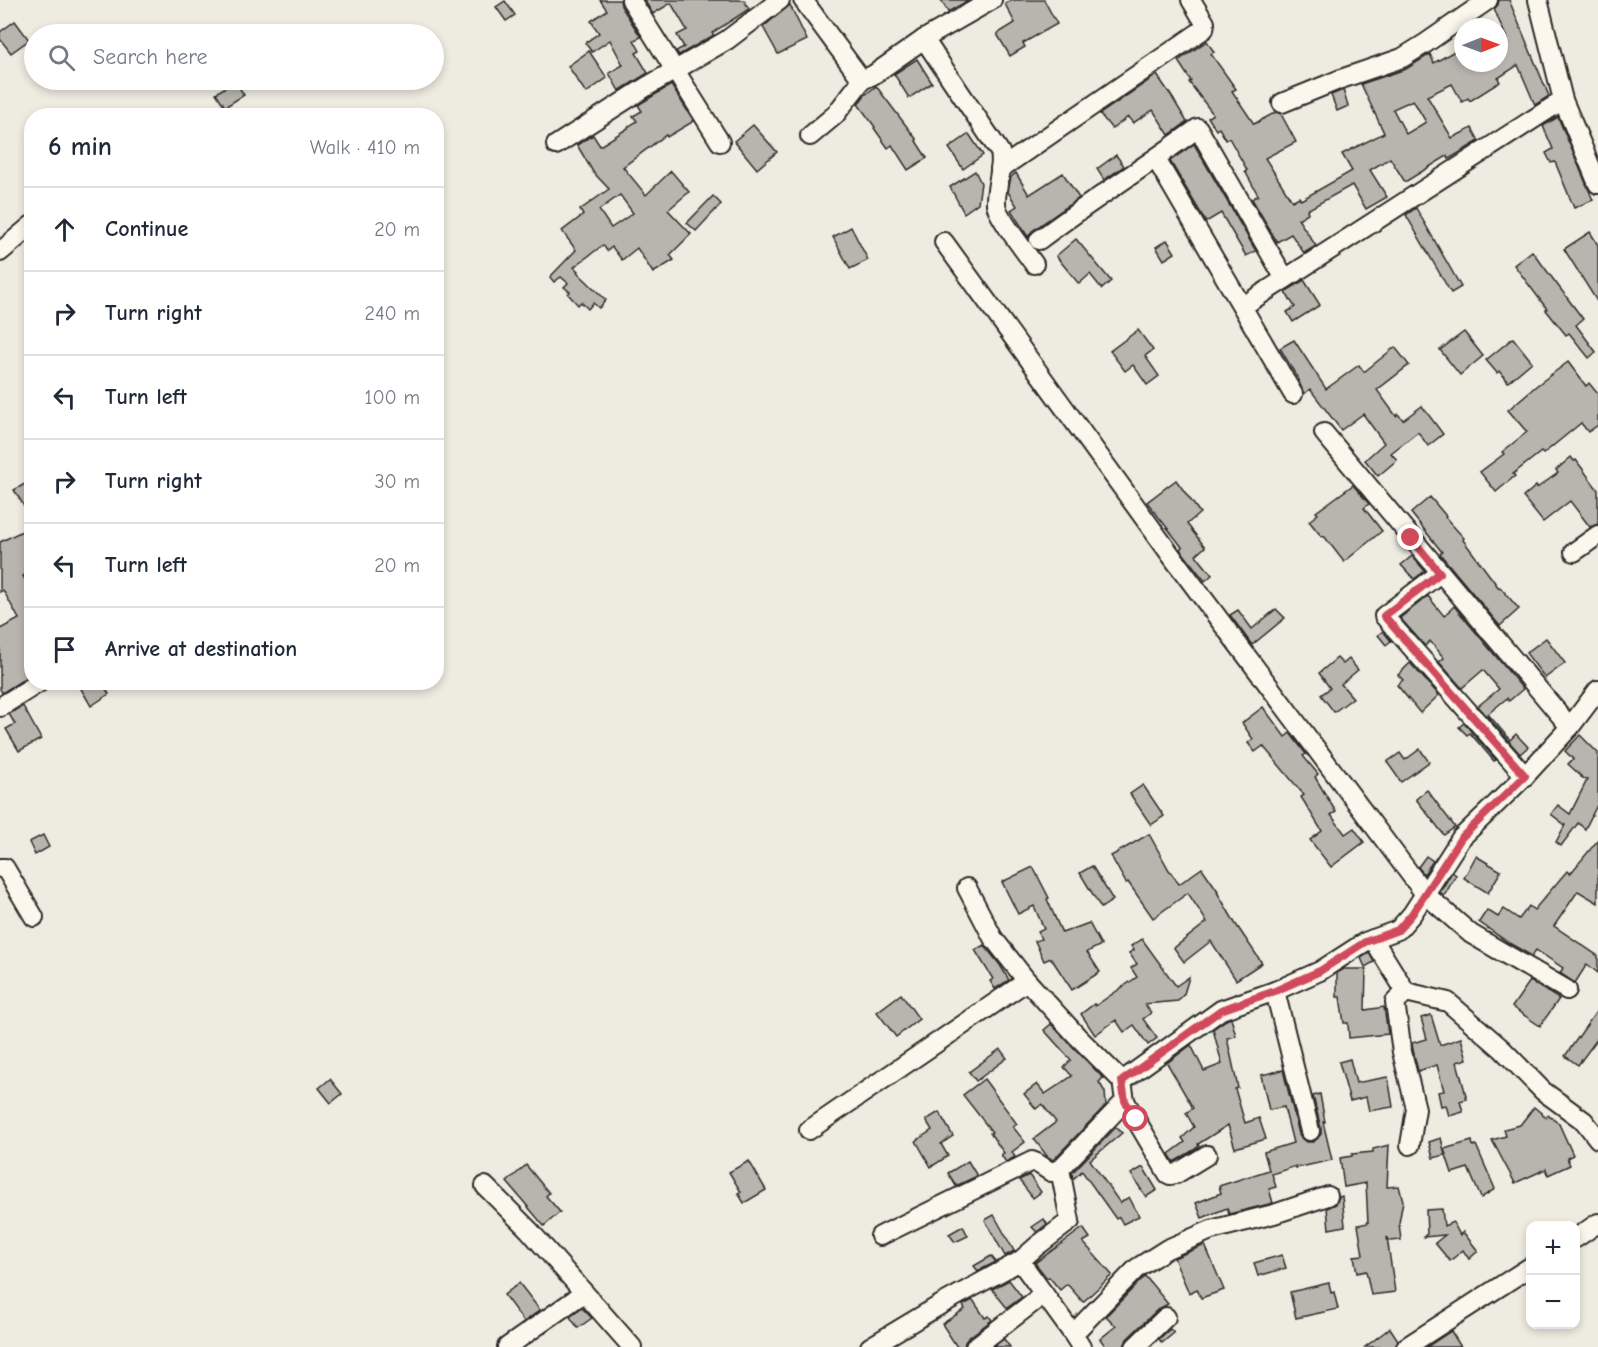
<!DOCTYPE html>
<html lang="en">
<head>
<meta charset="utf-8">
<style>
  :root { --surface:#fff; --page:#f6f6f7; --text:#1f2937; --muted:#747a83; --line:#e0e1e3 }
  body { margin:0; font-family:"Comic Neue",sans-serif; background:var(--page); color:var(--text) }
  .controls { position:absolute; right:18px; bottom:18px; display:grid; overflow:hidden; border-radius:12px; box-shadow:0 3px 9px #0003 }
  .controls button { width:54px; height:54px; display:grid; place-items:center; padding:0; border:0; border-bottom:2px solid var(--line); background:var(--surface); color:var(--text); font:30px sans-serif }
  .compass { position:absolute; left:1454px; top:18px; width:54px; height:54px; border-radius:50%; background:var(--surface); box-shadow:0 3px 9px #0003; rotate:89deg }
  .stop { position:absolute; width:18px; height:18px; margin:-14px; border:4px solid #d1495b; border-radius:50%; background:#fff }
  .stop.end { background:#d1495b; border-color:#fff; box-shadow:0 2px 6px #0008 }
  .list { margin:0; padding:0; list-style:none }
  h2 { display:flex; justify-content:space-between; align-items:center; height:78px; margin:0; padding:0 24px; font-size:26px }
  h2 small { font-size:20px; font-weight:400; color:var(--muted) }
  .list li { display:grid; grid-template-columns:39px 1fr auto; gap:18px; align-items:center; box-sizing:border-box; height:84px; padding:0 24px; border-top:2px solid var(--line) }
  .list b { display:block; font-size:22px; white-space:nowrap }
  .list em { font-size:20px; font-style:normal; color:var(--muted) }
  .icon { flex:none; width:33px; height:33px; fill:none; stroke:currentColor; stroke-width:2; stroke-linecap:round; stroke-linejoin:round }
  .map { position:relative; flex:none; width:1598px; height:1347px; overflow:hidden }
  .search { position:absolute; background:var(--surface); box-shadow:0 3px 9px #0003; left:24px; top:24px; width:420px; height:66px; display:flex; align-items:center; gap:15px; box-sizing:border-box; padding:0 21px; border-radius:33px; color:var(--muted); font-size:22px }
  .panel { position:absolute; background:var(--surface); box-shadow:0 3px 9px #0003; left:24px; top:108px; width:420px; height:582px; border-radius:24px }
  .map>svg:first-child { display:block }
</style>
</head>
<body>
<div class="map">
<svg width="1598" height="1347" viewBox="0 0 1598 1347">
  <rect width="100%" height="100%" fill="#eeebe0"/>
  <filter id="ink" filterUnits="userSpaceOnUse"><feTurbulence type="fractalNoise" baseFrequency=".0167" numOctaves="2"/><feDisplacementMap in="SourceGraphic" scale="12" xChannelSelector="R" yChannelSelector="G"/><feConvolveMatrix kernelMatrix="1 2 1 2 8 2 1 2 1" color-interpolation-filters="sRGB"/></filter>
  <g filter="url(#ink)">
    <g fill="#b8b5ae" stroke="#2b2b2b" stroke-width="1.5" fill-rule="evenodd">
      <path d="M 600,0 L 620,0 L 621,6 L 641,37 L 634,40 L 640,51 L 636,53 L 648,73 L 619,91 L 609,73 L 623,65 L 610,40 L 592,52 L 585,43 L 599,33 L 591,21 L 607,10 Z"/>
      <path d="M 644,0 L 744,0 L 749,9 L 712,33 L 714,35 L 679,55 L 676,51 L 684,47 L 677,35 L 687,30 L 671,3 L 653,14 Z"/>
      <path d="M 941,0 L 969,0 L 948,12 Z"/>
      <path d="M 1012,0 L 1044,0 L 1057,24 L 1023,43 L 1025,47 L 1010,56 L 997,34 L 1015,23 L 1005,4 Z"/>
      <path d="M 1499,0 L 1509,0 L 1549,96 L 1535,105 L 1518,65 L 1498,78 L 1500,82 L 1470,101 L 1468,98 L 1462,102 L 1452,84 L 1427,96 L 1452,138 L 1472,128 L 1479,141 L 1449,159 L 1447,156 L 1405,182 L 1390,158 L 1370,170 L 1387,197 L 1366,209 L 1352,185 L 1307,210 L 1308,213 L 1298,219 L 1316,246 L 1304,253 L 1291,234 L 1277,242 L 1252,199 L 1258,195 L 1245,171 L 1247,170 L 1229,138 L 1226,140 L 1219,128 L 1216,130 L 1208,117 L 1213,114 L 1189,82 L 1191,81 L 1178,61 L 1207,41 L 1214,52 L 1211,54 L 1236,89 L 1232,91 L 1254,124 L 1276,112 L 1281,114 L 1296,142 L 1265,158 L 1292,201 L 1299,197 L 1301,200 L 1352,171 L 1342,154 L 1384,133 L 1361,84 L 1406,69 L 1430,54 L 1434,63 L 1463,46 L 1463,63 L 1499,63 L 1499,43 L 1507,39 L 1494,9 L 1498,5 ZM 1413,100 L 1426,122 L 1406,134 L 1393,109 Z"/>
      <path d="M 505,1 L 515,15 L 506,21 L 496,7 Z"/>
      <path d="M 790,5 L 807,40 L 778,54 L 763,27 Z"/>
      <path d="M 15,21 L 29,40 L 11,53 L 0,39 L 0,32 Z"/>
      <path d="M 589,51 L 607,78 L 586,93 L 568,66 Z"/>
      <path d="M 917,59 L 932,83 L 909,98 L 894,74 Z"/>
      <path d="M 1157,75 L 1172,97 L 1187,122 L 1169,135 L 1153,110 L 1133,123 L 1128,117 L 1112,129 L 1100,114 Z"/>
      <path d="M 235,81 L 244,95 L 225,107 L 216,93 Z"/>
      <path d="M 671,85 L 694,121 L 667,137 L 666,135 L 623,167 L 646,195 L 671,171 L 689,192 L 668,210 L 691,234 L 670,255 L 674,260 L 653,273 L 637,248 L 622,260 L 612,247 L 607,251 L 603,245 L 574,267 L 578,271 L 577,272 L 606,300 L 599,308 L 593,303 L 588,309 L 581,302 L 578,305 L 568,294 L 570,292 L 564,287 L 568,283 L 561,277 L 554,282 L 550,277 L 576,250 L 562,231 L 583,215 L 580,210 L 609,189 L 593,172 L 577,145 L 593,135 L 600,146 L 628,128 L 628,127 L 637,121 L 633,116 L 642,111 L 638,105 ZM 620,195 L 633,213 L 611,228 L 599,210 Z"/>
      <path d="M 876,86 L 917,140 L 916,141 L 927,158 L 908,170 L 892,145 L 888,148 L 874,128 L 875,127 L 858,104 L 865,95 Z"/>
      <path d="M 1343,90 L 1348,106 L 1337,111 L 1331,95 Z"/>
      <path d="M 1558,117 L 1593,200 L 1574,208 L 1555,162 L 1551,163 L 1546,153 L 1553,149 L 1543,126 Z"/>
      <path d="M 753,125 L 777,152 L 757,169 L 734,141 Z"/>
      <path d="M 969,134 L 983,155 L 963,169 L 949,148 Z"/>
      <path d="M 1194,144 L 1256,251 L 1246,256 L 1221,213 L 1206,222 L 1170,161 Z"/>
      <path d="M 1116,155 L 1124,166 L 1104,180 L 1097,169 Z"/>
      <path d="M 975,171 L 981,183 L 978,203 L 964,213 L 950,187 Z"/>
      <path d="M 1016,173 L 1029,195 L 1063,173 L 1079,198 L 1032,231 L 1028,237 L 1011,210 L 1017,206 L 1008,192 L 1011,177 Z"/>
      <path d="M 713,196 L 721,204 L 696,231 L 687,223 Z"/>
      <path d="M 1416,208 L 1461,287 L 1451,293 L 1406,215 Z"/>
      <path d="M 851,227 L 868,260 L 850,269 L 833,237 Z"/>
      <path d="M 1590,232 L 1598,245 L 1598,303 L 1564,249 Z"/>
      <path d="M 1076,239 L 1111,281 L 1102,289 L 1090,274 L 1079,284 L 1056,256 Z"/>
      <path d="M 1167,240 L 1175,253 L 1164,260 L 1156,247 Z"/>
      <path d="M 1532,251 L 1583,319 L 1576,325 L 1596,352 L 1589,358 L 1569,333 L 1566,335 L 1546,310 L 1547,309 L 1514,265 Z"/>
      <path d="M 1304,280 L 1320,305 L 1293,322 L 1287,312 L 1295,307 L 1285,292 Z"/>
      <path d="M 1138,330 L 1153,350 L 1145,356 L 1159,376 L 1147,385 L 1133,365 L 1125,371 L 1110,351 Z"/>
      <path d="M 1464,332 L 1483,356 L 1460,375 L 1440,350 Z"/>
      <path d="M 1513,338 L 1532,362 L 1508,382 L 1499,371 L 1497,373 L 1486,360 Z"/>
      <path d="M 1294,340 L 1326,389 L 1359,365 L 1364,372 L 1395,347 L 1409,365 L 1377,390 L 1396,416 L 1398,414 L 1403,420 L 1422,406 L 1443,434 L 1428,446 L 1418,432 L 1391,453 L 1397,460 L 1378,476 L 1365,460 L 1384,443 L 1363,414 L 1341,430 L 1310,389 L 1304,394 L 1297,377 L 1280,348 Z"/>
      <path d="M 1568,362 L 1586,386 L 1589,383 L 1598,394 L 1598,425 L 1588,432 L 1581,423 L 1543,454 L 1541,452 L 1513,474 L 1515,476 L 1496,492 L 1480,472 L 1504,454 L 1502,452 L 1527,432 L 1508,410 L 1536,386 Z"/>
      <path d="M 1571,457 L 1574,461 L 1576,460 L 1598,490 L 1598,524 L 1590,527 L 1570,501 L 1543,522 L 1523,497 L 1536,486 L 1537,488 L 1558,473 L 1556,470 Z"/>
      <path d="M 32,480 L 32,519 L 14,490 Z"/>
      <path d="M 1176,480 L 1200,513 L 1187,524 L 1205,547 L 1196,555 L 1212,575 L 1205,581 L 1180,549 L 1182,547 L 1147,502 Z"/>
      <path d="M 1353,485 L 1369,504 L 1364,508 L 1382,531 L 1344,562 L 1324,536 L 1322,537 L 1309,521 L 1318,514 L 1316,512 Z"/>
      <path d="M 1430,497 L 1446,516 L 1445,517 L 1464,538 L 1463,540 L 1499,588 L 1500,587 L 1519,609 L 1500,626 L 1440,554 L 1442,552 L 1411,513 Z"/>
      <path d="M 26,529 L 32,542 L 32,571 L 23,576 L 32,591 L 32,674 L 2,693 L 0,689 L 0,629 L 19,619 L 3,590 L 0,592 L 0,542 Z"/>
      <path d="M 1412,556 L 1425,571 L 1414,579 L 1401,565 Z"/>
      <path d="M 1428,596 L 1444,616 L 1454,606 L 1523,689 L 1509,701 L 1507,698 L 1488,714 L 1510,740 L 1516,734 L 1528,747 L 1520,754 L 1478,706 L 1499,689 L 1483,670 L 1462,688 L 1439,662 L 1444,658 L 1430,641 L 1425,646 L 1400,618 Z"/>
      <path d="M 1276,609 L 1285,618 L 1252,645 L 1230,615 L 1238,610 L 1252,629 Z"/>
      <path d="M 1383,631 L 1391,641 L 1386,645 L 1378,635 Z"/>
      <path d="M 1546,638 L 1565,663 L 1545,678 L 1526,653 Z"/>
      <path d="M 1337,658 L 1343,664 L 1349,659 L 1358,670 L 1341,684 L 1353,698 L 1334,712 L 1321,695 L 1330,688 L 1319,673 Z"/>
      <path d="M 1410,663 L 1439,695 L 1420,713 L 1397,685 L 1403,680 L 1398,675 Z"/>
      <path d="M 77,682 L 102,682 L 109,694 L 91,706 Z"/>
      <path d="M 23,706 L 41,739 L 19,751 L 6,729 L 15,724 L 9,714 Z"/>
      <path d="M 1263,707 L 1285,737 L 1290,733 L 1306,754 L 1303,756 L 1318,774 L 1315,777 L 1336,812 L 1331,815 L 1345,834 L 1354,828 L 1364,842 L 1331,867 L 1310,840 L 1322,831 L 1301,797 L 1304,795 L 1263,746 L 1255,752 L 1248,743 L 1253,739 L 1242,723 Z"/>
      <path d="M 1464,723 L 1496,760 L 1494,761 L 1470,733 L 1467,735 L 1459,727 Z"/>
      <path d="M 1580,735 L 1598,753 L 1598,803 L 1585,829 L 1578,823 L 1561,846 L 1556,842 L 1565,825 L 1551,814 L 1558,805 L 1570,814 L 1587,780 L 1581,777 L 1581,776 L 1568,764 L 1573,759 L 1565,751 Z"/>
      <path d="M 1420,749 L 1429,762 L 1401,782 L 1387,762 L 1400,753 L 1405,760 Z"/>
      <path d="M 1143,785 L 1164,816 L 1151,825 L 1130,794 Z"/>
      <path d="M 1427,790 L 1455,827 L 1444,835 L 1416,799 Z"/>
      <path d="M 1149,834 L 1169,870 L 1179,884 L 1202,868 L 1218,891 L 1217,892 L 1235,923 L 1262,963 L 1236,980 L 1211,941 L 1184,962 L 1174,948 L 1207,922 L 1188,893 L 1153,918 L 1128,882 L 1126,883 L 1111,856 Z"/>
      <path d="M 43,835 L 49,847 L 35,855 L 29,842 Z"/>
      <path d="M 1598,840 L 1598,903 L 1578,891 L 1554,926 L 1598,956 L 1598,973 L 1587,964 L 1575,983 L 1560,973 L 1563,968 L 1536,950 L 1532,956 L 1509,943 L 1479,922 L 1487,910 L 1498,917 L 1504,909 L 1519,919 L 1529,906 L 1534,910 L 1567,871 L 1570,874 Z"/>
      <path d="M 1426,856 L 1433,861 L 1424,874 L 1418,867 Z"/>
      <path d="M 1476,856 L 1501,871 L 1488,893 L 1464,878 Z"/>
      <path d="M 1092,866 L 1113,900 L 1101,908 L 1080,873 Z"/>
      <path d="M 1033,867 L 1049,898 L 1047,899 L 1062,933 L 1089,923 L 1101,945 L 1087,952 L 1100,972 L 1072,990 L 1051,958 L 1044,961 L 1035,941 L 1041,939 L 1038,932 L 1044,929 L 1034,906 L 1018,914 L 1002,882 Z"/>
      <path d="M 1452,872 L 1456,875 L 1444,896 L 1440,892 Z"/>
      <path d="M 1142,939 L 1176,986 L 1189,977 L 1184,994 L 1178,1001 L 1145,1004 L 1151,1013 L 1143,1019 L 1157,1038 L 1148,1045 L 1134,1025 L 1124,1032 L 1116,1020 L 1095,1035 L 1081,1014 L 1094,1004 L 1095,1006 L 1137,977 L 1131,968 L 1137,964 L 1129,953 L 1134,950 L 1131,946 Z"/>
      <path d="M 984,945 L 1000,965 L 1009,980 L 995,989 L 990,981 L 993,979 L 975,950 Z"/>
      <path d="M 1369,953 L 1374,962 L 1365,967 L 1361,958 Z"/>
      <path d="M 1344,969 L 1366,969 L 1365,1010 L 1384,1007 L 1388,1034 L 1349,1038 L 1348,1023 L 1344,1023 L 1340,997 L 1337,997 L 1337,973 Z"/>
      <path d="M 1530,981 L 1559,999 L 1540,1026 L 1512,1007 Z"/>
      <path d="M 901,994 L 919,1019 L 896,1037 L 877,1012 Z"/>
      <path d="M 1598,1009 L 1598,1038 L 1578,1065 L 1565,1056 Z"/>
      <path d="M 1431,1015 L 1440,1045 L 1461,1038 L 1467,1059 L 1457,1062 L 1467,1099 L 1460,1101 L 1463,1112 L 1449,1116 L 1446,1105 L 1441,1106 L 1438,1092 L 1444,1091 L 1437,1065 L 1418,1071 L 1413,1050 L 1412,1043 L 1427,1039 L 1421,1018 Z"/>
      <path d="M 1231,1018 L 1236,1036 L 1227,1038 L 1238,1088 L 1235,1089 L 1245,1123 L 1259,1118 L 1266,1139 L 1235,1148 L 1228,1125 L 1198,1144 L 1199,1146 L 1192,1151 L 1174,1162 L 1169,1154 L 1185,1142 L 1182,1138 L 1194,1127 L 1186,1113 L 1193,1108 L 1167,1063 L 1191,1045 L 1204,1071 L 1222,1064 L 1213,1029 L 1226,1020 Z"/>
      <path d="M 1051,1024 L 1103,1078 L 1099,1082 L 1105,1092 L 1106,1105 L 1053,1160 L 1047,1156 L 1034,1139 L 1056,1122 L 1042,1104 L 1036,1109 L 1024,1094 L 1037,1084 L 1045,1094 L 1072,1076 L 1064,1067 L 1071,1060 L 1044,1030 Z"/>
      <path d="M 1000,1049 L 1007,1058 L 976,1081 L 969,1072 Z"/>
      <path d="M 1350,1059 L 1356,1083 L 1388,1077 L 1393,1107 L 1369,1111 L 1366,1097 L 1350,1101 L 1339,1062 Z"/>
      <path d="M 1283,1070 L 1299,1134 L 1302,1139 L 1307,1142 L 1313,1142 L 1317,1139 L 1321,1134 L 1321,1128 L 1313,1096 L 1320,1094 L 1325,1122 L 1323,1122 L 1332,1160 L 1296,1168 L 1296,1166 L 1272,1174 L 1276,1187 L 1269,1189 L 1273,1203 L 1229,1214 L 1227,1208 L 1202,1218 L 1196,1203 L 1221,1193 L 1219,1186 L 1269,1170 L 1264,1152 L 1293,1143 L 1284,1107 L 1269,1110 L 1261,1075 Z"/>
      <path d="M 330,1079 L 342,1094 L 331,1103 L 319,1088 Z"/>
      <path d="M 984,1079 L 1017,1124 L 1013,1127 L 1025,1142 L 1012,1152 L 1015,1157 L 1006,1162 L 1001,1155 L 1004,1153 L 990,1133 L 992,1132 L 963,1095 Z"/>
      <path d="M 1534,1107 L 1546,1117 L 1548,1115 L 1559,1124 L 1573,1155 L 1567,1158 L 1570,1165 L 1548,1175 L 1546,1169 L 1515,1183 L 1492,1140 L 1506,1136 L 1504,1129 L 1520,1125 Z"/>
      <path d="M 939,1112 L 953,1136 L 941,1144 L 948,1156 L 931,1167 L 916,1141 L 932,1130 L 926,1120 Z"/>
      <path d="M 1116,1127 L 1122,1133 L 1090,1160 L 1120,1203 L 1129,1197 L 1139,1216 L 1123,1224 L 1119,1217 L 1116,1219 L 1082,1171 L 1073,1179 L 1072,1173 Z"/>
      <path d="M 1441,1138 L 1445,1155 L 1433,1158 L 1429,1142 Z"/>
      <path d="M 1472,1141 L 1473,1146 L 1476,1145 L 1495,1189 L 1481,1198 L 1468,1168 L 1452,1173 L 1444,1149 Z"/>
      <path d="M 1389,1145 L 1387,1187 L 1399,1186 L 1403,1201 L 1399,1223 L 1401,1240 L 1390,1241 L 1387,1237 L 1395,1292 L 1371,1295 L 1366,1271 L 1357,1273 L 1354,1256 L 1363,1255 L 1358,1225 L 1368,1223 L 1366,1183 L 1344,1187 L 1340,1158 L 1352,1156 L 1352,1154 L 1373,1152 L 1373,1149 Z"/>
      <path d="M 749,1161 L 766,1190 L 744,1203 L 738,1193 L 741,1192 L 729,1172 Z"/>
      <path d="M 968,1161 L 977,1176 L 956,1186 L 948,1173 Z"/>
      <path d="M 526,1165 L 549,1193 L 546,1196 L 560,1212 L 544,1226 L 507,1182 Z"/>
      <path d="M 1143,1167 L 1157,1190 L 1146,1197 L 1131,1174 Z"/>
      <path d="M 1029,1175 L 1041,1192 L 1033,1198 L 1019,1180 Z"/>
      <path d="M 1342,1196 L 1345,1226 L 1329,1229 L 1327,1208 L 1336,1204 L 1339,1197 Z"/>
      <path d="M 1442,1209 L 1444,1226 L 1453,1222 L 1460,1235 L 1463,1232 L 1478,1251 L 1469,1259 L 1463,1250 L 1450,1261 L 1435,1243 L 1445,1235 L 1424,1237 L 1424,1236 L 1427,1234 L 1426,1210 Z"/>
      <path d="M 994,1215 L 1014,1251 L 1005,1256 L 985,1220 Z"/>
      <path d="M 1044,1219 L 1047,1224 L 1037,1232 L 1032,1227 Z"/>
      <path d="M 963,1226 L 968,1236 L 955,1242 L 949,1234 Z"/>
      <path d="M 1083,1228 L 1090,1238 L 1083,1242 L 1112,1275 L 1083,1302 L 1067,1284 L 1060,1290 L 1049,1277 L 1047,1278 L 1035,1263 Z"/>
      <path d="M 1205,1245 L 1224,1290 L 1201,1298 L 1197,1289 L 1189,1293 L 1174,1258 Z"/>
      <path d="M 1282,1255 L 1286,1268 L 1258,1276 L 1254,1263 Z"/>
      <path d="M 991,1256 L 996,1262 L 978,1271 L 974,1266 Z"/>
      <path d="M 1145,1276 L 1168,1304 L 1158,1309 L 1127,1339 L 1124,1347 L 1106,1347 L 1100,1339 L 1116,1326 L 1106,1316 Z"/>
      <path d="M 1009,1280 L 1022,1297 L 1007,1308 L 992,1289 Z"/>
      <path d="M 519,1283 L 540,1310 L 524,1322 L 504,1295 Z"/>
      <path d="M 1329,1283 L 1331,1293 L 1334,1292 L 1338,1309 L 1296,1318 L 1290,1292 Z"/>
      <path d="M 973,1300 L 985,1318 L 989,1316 L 992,1320 L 968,1338 L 965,1342 L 964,1347 L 957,1347 L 942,1324 L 965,1309 L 963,1305 Z"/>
      <path d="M 582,1308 L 592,1318 L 578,1328 L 570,1317 Z"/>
      <path d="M 1390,1328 L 1398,1340 L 1395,1347 L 1365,1347 Z"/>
      <path d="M 1170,1329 L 1174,1333 L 1162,1343 L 1159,1339 Z"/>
      <path d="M 1451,1331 L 1461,1347 L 1427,1347 Z"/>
      <path d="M 1004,1339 L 1010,1347 L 993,1347 Z"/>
    </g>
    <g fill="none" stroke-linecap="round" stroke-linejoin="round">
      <defs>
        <g id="minor">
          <path d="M 631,0 L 720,142"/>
          <path d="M 803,0 L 862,80 L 873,75 L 924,39 L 992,0"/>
          <path d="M 1538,0 L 1563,100 L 1598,184"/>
          <path d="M 924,39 L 1000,152 C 1004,168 995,187 996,204 C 996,214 1026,253 1034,264"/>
          <path d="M 1282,103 L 1341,79 L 1402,58 L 1426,43 L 1488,0"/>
          <path d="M 810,136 L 835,115 L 862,80"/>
          <path d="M 556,145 L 646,87 L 727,40 L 780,0"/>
          <path d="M 1156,159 L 1293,394"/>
          <path d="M 1000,169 L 1204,29 L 1205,23 L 1191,0"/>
          <path d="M 1039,240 C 1091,201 1146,166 1198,128 L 1285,279"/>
          <path d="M 944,242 L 1176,562 L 1425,894 L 1471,934 L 1567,990"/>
          <path d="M 0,252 L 32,225"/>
          <path d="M 1243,306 L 1563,100"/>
          <path d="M 1324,433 L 1570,727"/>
          <path d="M 1574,552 L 1598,535"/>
          <path d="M 1440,573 L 1384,616 L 1525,776"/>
          <path d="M 0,707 L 40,682"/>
          <path d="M 0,868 L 5,868 L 34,917"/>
          <path d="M 1373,939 L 1406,992 L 1395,1002 L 1402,1052 L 1416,1109 L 1410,1145"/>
          <path d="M 1275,991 L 1310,1131"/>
          <path d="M 1406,992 L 1448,1002 L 1502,1049 L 1543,1091 L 1584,1121 L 1598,1139"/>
          <path d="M 1122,1081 L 1221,1010 L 1275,991 L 1320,971 L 1365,942 L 1398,930 L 1412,914 L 1461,838 L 1525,776 L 1570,727 L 1598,690"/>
          <path d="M 1125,1101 L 1168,1174 L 1170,1175 L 1176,1174 L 1207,1155"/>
          <path d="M 809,1130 L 1027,981"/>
          <path d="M 485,1186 L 529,1230 L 632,1347"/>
          <path d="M 880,1236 L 1032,1161 L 1037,1163 L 1051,1172 L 1060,1169"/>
          <path d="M 1576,1238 L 1598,1223"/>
          <path d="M 1020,1261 L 1073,1334 L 1081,1347"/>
          <path d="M 1073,1334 L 1137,1268 L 1167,1249 L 1211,1230 L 1274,1214 L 1328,1196"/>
          <path d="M 507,1347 L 584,1293"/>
          <path d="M 870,1347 L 940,1305 L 1020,1261 L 1037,1246 L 1070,1221 L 1060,1169 L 1125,1101 L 1122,1081 L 1077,1036 L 1027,981 L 993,938 L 967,888"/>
          <path d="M 975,1347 L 1044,1294"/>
          <path d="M 1135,1347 L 1166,1317"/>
          <path d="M 1406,1347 L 1530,1267"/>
        </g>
      </defs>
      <use href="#minor" stroke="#2b2b2b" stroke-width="22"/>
      <use href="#minor" stroke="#fbf7ec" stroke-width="18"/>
    </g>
  </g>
  <g fill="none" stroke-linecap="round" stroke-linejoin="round" filter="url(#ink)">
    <path stroke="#d1495b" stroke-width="8" d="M 1136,1119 L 1125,1101 L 1122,1081 L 1221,1010 L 1275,991 L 1320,971 L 1365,942 L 1398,930 L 1412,914 L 1461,838 L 1525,776 L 1384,616 L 1440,573 L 1411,538"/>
  </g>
</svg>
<div class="controls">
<button>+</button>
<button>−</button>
</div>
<svg class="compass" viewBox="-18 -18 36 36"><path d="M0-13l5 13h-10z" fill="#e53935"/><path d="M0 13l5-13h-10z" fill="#747a83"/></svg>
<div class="stop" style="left:1136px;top:1119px"></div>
<div class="stop end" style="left:1411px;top:538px"></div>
<div class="search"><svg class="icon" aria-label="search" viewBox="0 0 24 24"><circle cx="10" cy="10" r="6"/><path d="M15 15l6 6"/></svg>Search here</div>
<section class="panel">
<h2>6 min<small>Walk · 410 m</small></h2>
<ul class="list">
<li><svg class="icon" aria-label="ahead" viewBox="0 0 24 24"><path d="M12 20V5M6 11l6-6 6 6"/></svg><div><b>Continue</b></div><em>20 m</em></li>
<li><svg class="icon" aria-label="right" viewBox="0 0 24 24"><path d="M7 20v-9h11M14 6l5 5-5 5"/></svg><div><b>Turn right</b></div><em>240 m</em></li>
<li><svg class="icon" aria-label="left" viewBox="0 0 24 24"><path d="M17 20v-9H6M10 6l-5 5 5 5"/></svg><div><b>Turn left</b></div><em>100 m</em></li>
<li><svg class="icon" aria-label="right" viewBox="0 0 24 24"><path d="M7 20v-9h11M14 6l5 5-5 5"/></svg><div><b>Turn right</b></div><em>30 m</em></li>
<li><svg class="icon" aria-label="left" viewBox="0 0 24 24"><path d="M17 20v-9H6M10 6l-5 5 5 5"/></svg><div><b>Turn left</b></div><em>20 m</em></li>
<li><svg class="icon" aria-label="arrive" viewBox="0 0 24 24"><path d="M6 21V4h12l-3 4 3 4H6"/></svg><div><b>Arrive at destination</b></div></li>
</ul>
</section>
</div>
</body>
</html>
